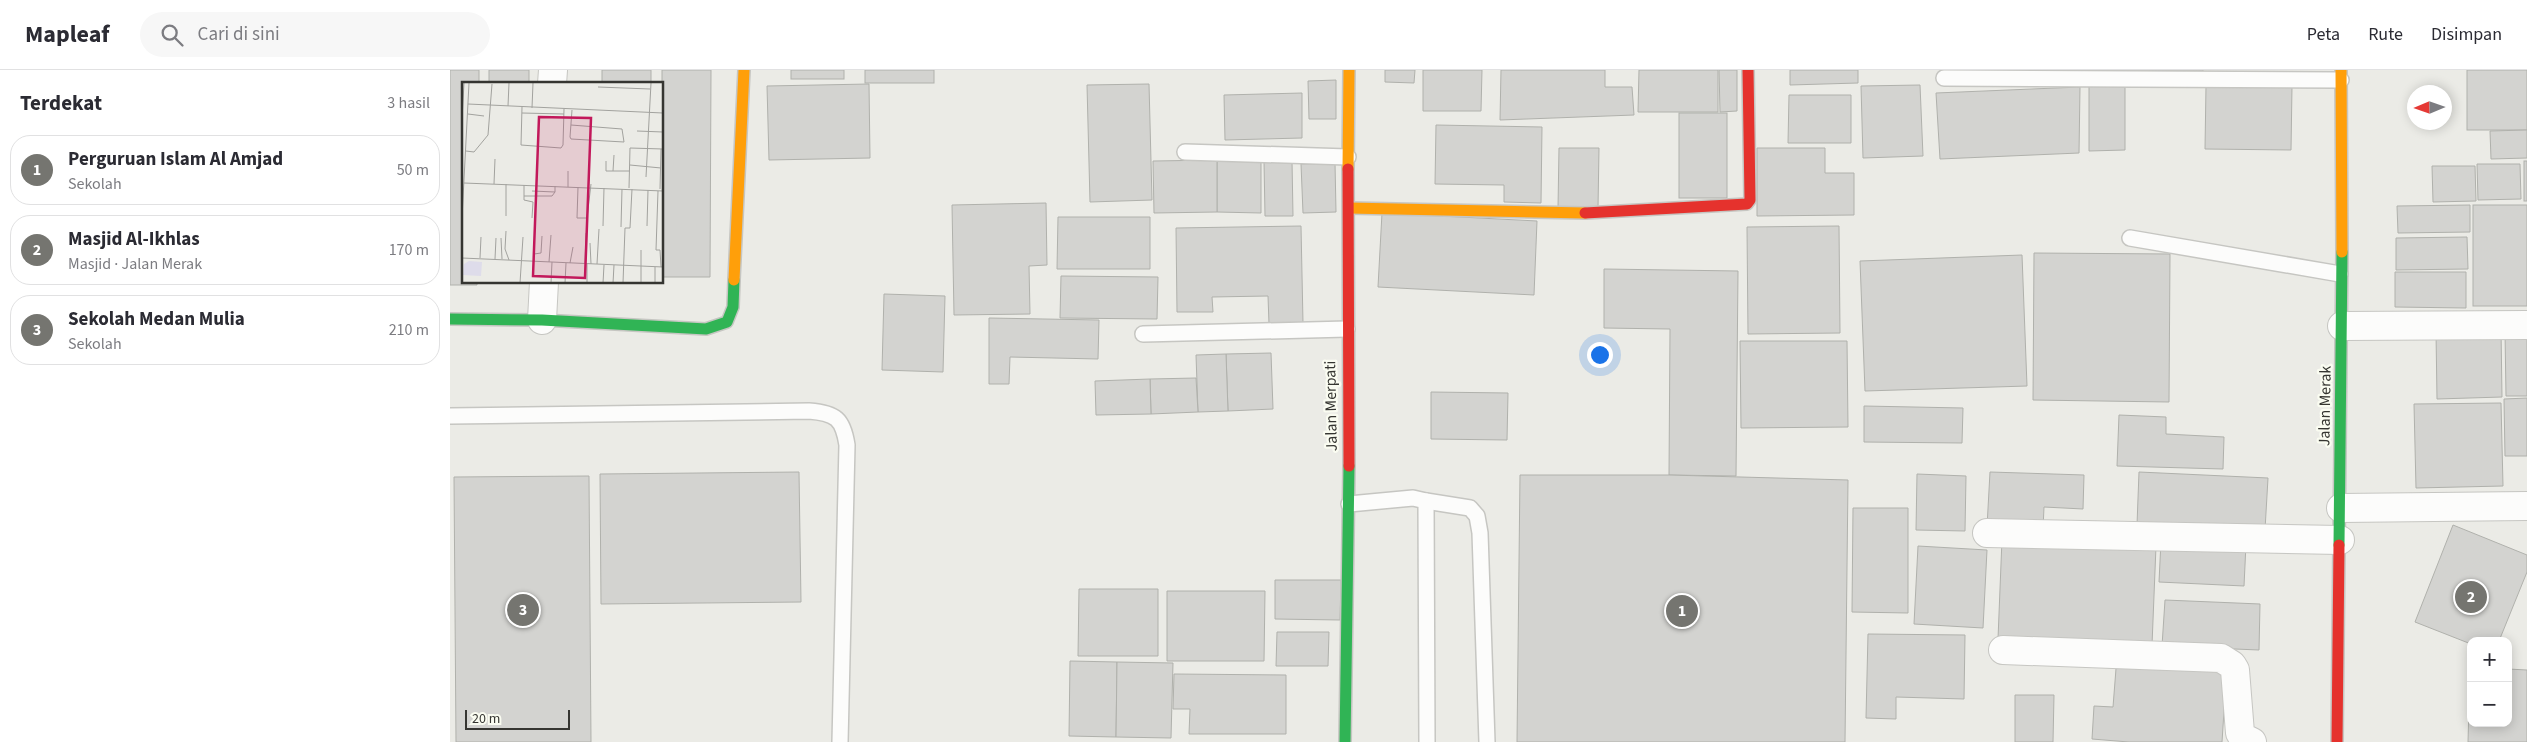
<!DOCTYPE html>
<html lang="id">
<head>
<meta charset="utf-8">
<style>
  :root { --surface:#fff; --page:#f7f7f7; --text:#2b2b33; --muted:#7c7c81; --line:#e1e1e2; --accent:#757570 }
  body { margin:0; font-family:"Source Sans 3",sans-serif; background:var(--page); color:var(--text) }
  .controls { position:absolute; right:15px; bottom:15px; display:grid; overflow:hidden; border-radius:10px; box-shadow:0 2px 12px #0003 }
  .controls button { width:45px; height:45px; display:grid; place-items:center; padding:0; border:0; border-bottom:1px solid var(--line); background:var(--surface); color:var(--text); font:25px sans-serif }
  .compass { position:absolute; left:1957px; top:15px; width:45px; height:45px; border-radius:50%; background:var(--surface); box-shadow:0 2px 12px #0003; rotate:268deg }
  .scale { position:absolute; left:15px; bottom:12px; width:105px; box-sizing:border-box; padding-left:5px; border:2px solid #353531; border-top:0; font-size:14px; line-height:18px; white-space:nowrap; color:#353531; -webkit-text-stroke:4px #fafcf1; paint-order:stroke }
  .you { position:absolute; left:1149px; top:284px; width:18px; height:18px; margin:-12px; border:4px solid #fff; border-radius:50%; background:#1a73e8; box-shadow:0 0 0 8px #1a73e833 }
  .badge { display:grid; place-items:center; width:32px; height:32px; border-radius:50%; background:var(--accent); color:#fff; font-size:16px; font-weight:700 }
  .pin { position:absolute; translate:-50% -50%; border:2px solid #fff; box-shadow:0 1px 5px #0006 }
  .list { margin:0; padding:0; list-style:none }
  h2 { display:flex; justify-content:space-between; align-items:center; height:65px; margin:0; padding:0 20px; font-size:21px }
  h2 small { font-size:16px; font-weight:400; color:var(--muted) }
  .list li { display:grid; grid-template-columns:32px 1fr auto; gap:15px; align-items:center; box-sizing:border-box; height:70px; margin:0 10px 10px; padding:0 10px; border:1px solid var(--line); border-radius:20px }
  .list b { display:block; font-size:19px; white-space:nowrap }
  .list p { margin:0; font-size:16px; white-space:nowrap; color:var(--muted) }
  .list em { font-size:16px; font-style:normal; color:var(--muted) }
  .icon { flex:none; width:28px; height:28px; fill:none; stroke:currentColor; stroke-width:2; stroke-linecap:round; stroke-linejoin:round }
  .map { position:relative; flex:none; width:2077px; height:672px; overflow:hidden }
  header { display:flex; align-items:center; gap:30px; box-sizing:border-box; height:70px; padding:0 25px; background:var(--surface); border-bottom:1px solid var(--line) }
  header strong { font-size:24px }
  nav { display:flex; gap:28px; margin-inline-start:auto; font-size:18px }
  .search { width:350px; height:45px; background:var(--page); display:flex; align-items:center; gap:12px; box-sizing:border-box; padding:0 18px; border-radius:28px; color:var(--muted); font-size:19px }
  main { display:flex }
  aside { flex:1; background:var(--surface) }
  .map>svg:first-child { display:block }
</style>
</head>
<body>
<header>
<strong>Mapleaf</strong>
<div class="search"><svg class="icon" aria-label="search" viewBox="0 0 24 24"><circle cx="10" cy="10" r="6"/><path d="M15 15l6 6"/></svg>Cari di sini</div>
<nav><a>Peta</a><a>Rute</a><a>Disimpan</a></nav>
</header>
<main>
<aside>
<h2>Terdekat<small>3 hasil</small></h2>
<ul class="list">
<li><span class="badge">1</span><div><b>Perguruan Islam Al Amjad</b><p>Sekolah</p></div><em>50 m</em></li>
<li><span class="badge">2</span><div><b>Masjid Al-Ikhlas</b><p>Masjid · Jalan Merak</p></div><em>170 m</em></li>
<li><span class="badge">3</span><div><b>Sekolah Medan Mulia</b><p>Sekolah</p></div><em>210 m</em></li>
</ul>
</aside>
<div class="map">
<svg width="2077" height="672" viewBox="0 0 2077 672">
  <rect width="100%" height="100%" fill="#ebebe6"/>
  <g fill="#d3d3d0" stroke="#b0b1ac">
    <path d="M 0,0 L 29,0 L 29,14 L 14,14 L 14,212 L 27,212 L 27,215 L 0,215 Z"/>
    <rect x="39" y="0" width="40" height="14"/>
    <rect x="152" y="0" width="49" height="14"/>
    <path d="M 212,0 L 261,0 L 260,207 L 212,207 Z"/>
    <rect x="341" y="0" width="53" height="9"/>
    <rect x="415" y="0" width="69" height="13"/>
    <path d="M 935,0 L 965,0 L 964,13 L 935,12 Z"/>
    <path d="M 973,0 L 1032,0 L 1031,41 L 973,41 Z"/>
    <path d="M 1051,0 L 1155,0 L 1155,17 L 1182,17 L 1184,45 L 1050,50 Z"/>
    <path d="M 1189,0 L 1268,0 L 1268,42 L 1188,42 Z"/>
    <path d="M 1269,0 L 1287,0 L 1287,41 L 1270,42 Z"/>
    <path d="M 1340,0 L 1408,0 L 1408,13 L 1340,15 Z"/>
    <path d="M 1599,0 L 1753,0 L 1753,5 L 1599,6 Z"/>
    <rect x="2017" y="0" width="60" height="60"/>
    <path d="M 886,10 L 886,49 L 859,49 L 858,11 Z"/>
    <path d="M 419,14 L 420,88 L 319,90 L 317,16 Z"/>
    <path d="M 699,14 L 702,130 L 640,132 L 637,15 Z"/>
    <path d="M 1470,15 L 1473,86 L 1413,88 L 1411,16 Z"/>
    <path d="M 1639,16 L 1675,17 L 1675,80 L 1639,81 Z"/>
    <path d="M 1756,16 L 1842,16 L 1841,80 L 1755,79 Z"/>
    <path d="M 1630,17 L 1629,83 L 1490,89 L 1486,23 Z"/>
    <path d="M 852,23 L 852,68 L 775,70 L 774,25 Z"/>
    <path d="M 1339,25 L 1401,25 L 1401,73 L 1338,73 Z"/>
    <rect x="1229" y="43" width="48" height="85"/>
    <path d="M 986,55 L 1092,57 L 1091,133 L 1054,132 L 1054,115 L 985,114 Z"/>
    <path d="M 2077,60 L 2077,88 L 2041,89 L 2040,61 Z"/>
    <path d="M 1109,78 L 1149,78 L 1148,138 L 1108,138 Z"/>
    <path d="M 1307,78 L 1375,78 L 1375,103 L 1404,103 L 1404,145 L 1307,146 Z"/>
    <path d="M 767,90 L 811,90 L 811,143 L 767,142 Z"/>
    <path d="M 767,90 L 767,142 L 704,143 L 703,91 Z"/>
    <path d="M 814,91 L 842,91 L 843,146 L 815,146 Z"/>
    <rect x="2074" y="91" width="3" height="40"/>
    <path d="M 885,93 L 886,142 L 853,143 L 851,94 Z"/>
    <path d="M 2027,94 L 2070,94 L 2071,129 L 2028,130 Z"/>
    <path d="M 1982,96 L 2025,96 L 2026,131 L 1983,132 Z"/>
    <path d="M 596,133 L 597,195 L 579,196 L 580,244 L 504,245 L 502,135 Z"/>
    <path d="M 2020,135 L 2020,162 L 1948,163 L 1947,136 Z"/>
    <rect x="2023" y="135" width="54" height="101"/>
    <path d="M 932,143 L 1087,151 L 1084,225 L 928,217 Z"/>
    <path d="M 608,147 L 700,147 L 700,199 L 607,199 Z"/>
    <path d="M 851,156 L 853,253 L 819,254 L 818,226 L 762,227 L 763,242 L 727,242 L 726,158 Z"/>
    <path d="M 1389,156 L 1390,263 L 1298,264 L 1297,157 Z"/>
    <path d="M 2017,167 L 2018,199 L 1946,200 L 1946,168 Z"/>
    <path d="M 1584,183 L 1720,184 L 1719,332 L 1583,330 Z"/>
    <path d="M 1572,185 L 1577,316 L 1415,321 L 1410,191 Z"/>
    <path d="M 1154,199 L 1288,201 L 1286,406 L 1219,405 L 1220,259 L 1154,258 Z"/>
    <path d="M 1945,202 L 2016,202 L 2016,238 L 1945,237 Z"/>
    <path d="M 611,206 L 708,207 L 707,249 L 610,248 Z"/>
    <path d="M 434,224 L 495,226 L 493,302 L 432,300 Z"/>
    <path d="M 539,248 L 649,250 L 648,289 L 560,287 L 559,314 L 539,314 Z"/>
    <path d="M 2051,260 L 2052,327 L 1987,329 L 1986,262 Z"/>
    <path d="M 2077,261 L 2077,326 L 2056,326 L 2055,262 Z"/>
    <path d="M 1290,271 L 1397,271 L 1398,357 L 1291,358 Z"/>
    <path d="M 821,283 L 823,339 L 778,341 L 776,284 Z"/>
    <path d="M 776,284 L 778,341 L 748,342 L 746,285 Z"/>
    <path d="M 746,308 L 748,342 L 701,344 L 700,309 Z"/>
    <path d="M 700,309 L 701,344 L 646,345 L 645,311 Z"/>
    <path d="M 981,322 L 1058,323 L 1057,370 L 981,369 Z"/>
    <path d="M 2077,328 L 2077,386 L 2055,386 L 2054,329 Z"/>
    <path d="M 2051,333 L 2053,416 L 1966,418 L 1964,334 Z"/>
    <path d="M 1414,336 L 1513,338 L 1512,373 L 1414,372 Z"/>
    <path d="M 1669,345 L 1716,347 L 1716,364 L 1774,367 L 1773,399 L 1667,396 Z"/>
    <path d="M 349,402 L 351,532 L 151,534 L 150,404 Z"/>
    <path d="M 1540,402 L 1634,405 L 1633,439 L 1594,437 L 1593,459 L 1537,457 Z"/>
    <path d="M 1689,402 L 1818,408 L 1815,460 L 1687,455 Z"/>
    <path d="M 1467,404 L 1516,406 L 1515,461 L 1466,460 Z"/>
    <path d="M 1070,405 L 1219,405 L 1398,410 L 1395,672 L 1067,672 Z"/>
    <path d="M 139,406 L 141,672 L 6,672 L 4,407 Z"/>
    <path d="M 1403,438 L 1458,438 L 1458,543 L 1402,542 Z"/>
    <path d="M 2003,455 L 2077,485 L 2077,502 L 2049,571 L 2021,571 L 2021,574 L 1965,552 Z"/>
    <path d="M 1552,469 L 1706,476 L 1702,575 L 1548,569 Z"/>
    <path d="M 1711,471 L 1796,474 L 1794,516 L 1709,512 Z"/>
    <path d="M 1468,476 L 1537,480 L 1533,558 L 1464,554 Z"/>
    <path d="M 825,510 L 891,510 L 890,550 L 825,549 Z"/>
    <path d="M 629,519 L 708,519 L 708,586 L 628,586 Z"/>
    <path d="M 717,521 L 815,521 L 814,591 L 717,591 Z"/>
    <path d="M 1715,530 L 1810,534 L 1809,580 L 1712,576 Z"/>
    <path d="M 827,562 L 879,562 L 878,596 L 826,596 Z"/>
    <path d="M 1418,564 L 1515,565 L 1514,629 L 1446,627 L 1446,649 L 1416,648 Z"/>
    <path d="M 1667,586 L 1777,594 L 1772,672 L 1679,672 L 1642,669 L 1644,636 L 1663,637 Z"/>
    <path d="M 620,591 L 667,592 L 666,667 L 619,666 Z"/>
    <path d="M 667,592 L 723,593 L 721,668 L 666,667 Z"/>
    <path d="M 2020,599 L 2021,653 L 2058,653 L 2058,599 L 2077,600 L 2077,672 L 2018,672 Z"/>
    <path d="M 724,604 L 836,605 L 836,664 L 739,664 L 740,639 L 723,639 Z"/>
    <path d="M 1565,625 L 1604,625 L 1603,672 L 1565,672 Z"/>
  </g>
  <g fill="none" stroke-linecap="round" stroke-linejoin="round">
    <defs>
      <g id="lane">
        <path d="M 1494,8 L 1891,10"/>
        <path d="M 735,82 L 898,87"/>
        <path d="M 1680,168 L 1890,204"/>
        <path d="M 693,264 L 897,259"/>
        <path d="M 0,346 L 359,341 C 386,343 393,349 397,375 L 390,672"/>
        <path d="M 976,431 L 1020,438 L 1027,446 L 1030,463 L 1037,672"/>
        <path d="M 899,434 L 963,428 L 976,431 L 977,672"/>
      </g>
      <g id="street">
        <path d="M 102,14 L 103,0"/>
        <path d="M 92,250 L 94,212"/>
        <path d="M 1892,256 L 2077,255"/>
        <path d="M 1891,438 L 2077,436"/>
        <path d="M 1537,463 L 1890,470"/>
        <path d="M 1553,580 L 1771,588 L 1782,595 L 1785,600 L 1790,663 L 1794,668 L 1802,672"/>
      </g>
      <g id="fast">
        <path d="M 0,249 L 92,250 L 256,259 L 277,252 L 283,237 L 284,210"/>
        <path d="M 1889,475 L 1892,182"/>
        <path d="M 895,672 L 899,396"/>
      </g>
      <g id="slow">
        <path d="M 1891,0 L 1892,182"/>
        <path d="M 898,99 L 899,0"/>
        <path d="M 899,138 L 1135,143"/>
        <path d="M 284,210 L 294,0"/>
      </g>
      <g id="jam">
        <path d="M 898,99 L 899,396"/>
        <path d="M 1135,143 L 1297,134 L 1300,130 L 1298,0"/>
        <path d="M 1887,672 L 1889,475"/>
      </g>
    </defs>
    <use href="#lane" stroke="#c6c6c2" stroke-width="18"/>
    <use href="#street" stroke="#c6c6c2" stroke-width="30"/>
    <use href="#fast" stroke="#c6c6c2" stroke-width="14"/>
    <use href="#slow" stroke="#c6c6c2" stroke-width="14"/>
    <use href="#jam" stroke="#c6c6c2" stroke-width="14"/>
    <use href="#lane" stroke="#fcfcfb" stroke-width="15"/>
    <use href="#street" stroke="#fcfcfb" stroke-width="28"/>
    <use href="#fast" stroke="#30b455" stroke-width="11"/>
    <use href="#slow" stroke="#ff9f0a" stroke-width="11"/>
    <use href="#jam" stroke="#e5322d" stroke-width="11"/>
  </g>
  <g text-anchor="middle" dominant-baseline="central" stroke-width="4.5" stroke-linejoin="round" paint-order="stroke">
    <g font-size="16" fill="#353531" stroke="#fafcf1">
      <text transform="translate(881 336) rotate(-91)">Jalan Merpati</text>
      <text transform="translate(1875 336) rotate(-89)">Jalan Merak</text>
    </g>
  </g>
  <g transform="translate(12 12)">
    <rect width="201" height="201" fill="#ebebe6"/>
    <path d="M 7,179 L 20,180 L 19,194 L 1,193 L 2,182 Z" fill="#dedcea"/>
    <path fill="none" stroke="#a2a29e" stroke-width="1" d="M 136,5 L 188,7M 6,22 L 201,31M 46,24 L 47,1M 60,25 L 59,63 L 99,66 L 101,63 L 102,27M 70,26 L 71,1M 60,31 L 102,32M 6,32 L 22,34M 0,37 L 2,1M 109,43 L 160,47 L 162,60 L 109,57 L 108,55 L 110,28M 175,49 L 201,50M 4,69 L 12,70 L 26,53 L 30,2M 144,79 L 144,89 L 168,89M 168,83 L 199,86M 151,89 L 152,73M 184,95 L 189,1M 2,101 L 201,109M 32,102 L 33,77M 62,103 L 62,118 L 71,120 L 70,136M 106,105 L 106,89M 116,105 L 115,136 L 125,136 L 129,102M 167,106 L 168,66 L 201,67M 198,107 L 199,67M 70,109 L 93,110 L 93,104M 196,109 L 194,168 L 198,168 L 199,185M 62,114 L 90,114 L 93,110M 44,134 L 44,102M 0,136 L 7,1M 141,144 L 142,106M 185,144 L 186,108M 159,145 L 160,107M 44,149 L 43,167 L 47,178M 39,156 L 40,177M 128,161 L 129,182M 0,176 L 201,185M 18,176 L 19,155M 33,177 L 34,156M 72,180 L 72,172 L 79,171 L 80,154M 87,180 L 89,153M 108,181 L 111,165M 123,182 L 124,151M 135,182 L 137,147M 58,201 L 61,155M 89,201 L 90,180M 103,201 L 104,181M 125,201 L 125,182M 141,201 L 142,183M 151,201 L 152,183M 161,201 L 163,146 L 168,146 L 170,107M 179,201 L 179,168M 193,201 L 193,185"/>
    <path fill="#c2185b" fill-opacity="0.15" stroke="#c2185b" stroke-width="2.5" d="M 77,35 L 129,36 L 123,196 L 71,194 Z"/>
    <rect width="201" height="201" fill="none" stroke="#353531" stroke-width="2.5"/>
  </g>
</svg>
<div class="controls">
<button>+</button>
<button>−</button>
</div>
<svg class="compass" viewBox="-18 -18 36 36"><path d="M0-13l5 13h-10z" fill="#e53935"/><path d="M0 13l5-13h-10z" fill="#7c7c81"/></svg>
<div class="scale">20 m</div>
<div class="you"></div>
<div class="pin badge" style="left:1232px;top:541px">1</div>
<div class="pin badge" style="left:2021px;top:527px">2</div>
<div class="pin badge" style="left:73px;top:540px">3</div>
</div>
</main>
</body>
</html>
